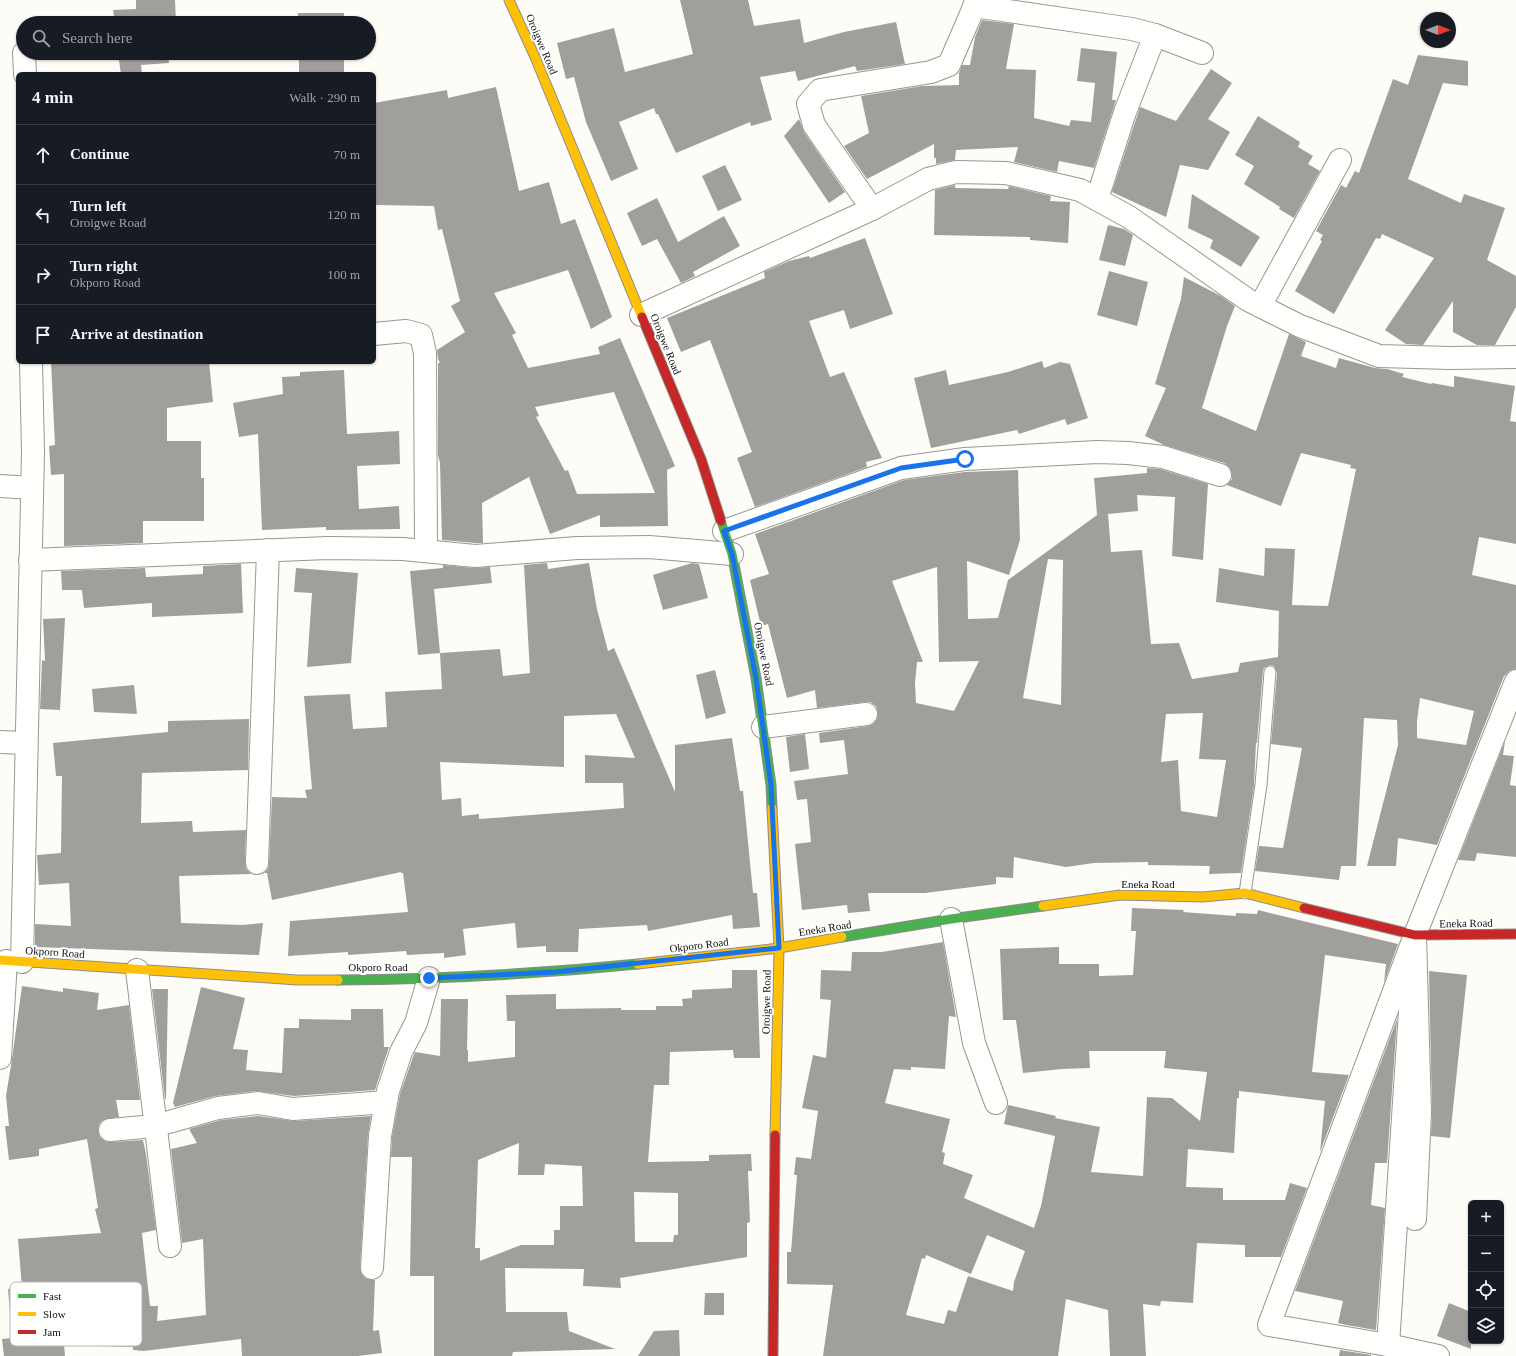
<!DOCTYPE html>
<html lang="en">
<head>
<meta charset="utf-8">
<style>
  :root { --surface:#171b24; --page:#20242c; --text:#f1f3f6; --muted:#9ea1a6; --line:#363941 }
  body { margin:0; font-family:Georgia,serif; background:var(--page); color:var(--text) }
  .controls { position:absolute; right:12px; bottom:12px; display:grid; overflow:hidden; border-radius:6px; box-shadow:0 1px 3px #0004 }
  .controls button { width:36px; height:36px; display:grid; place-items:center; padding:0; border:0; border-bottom:1px solid var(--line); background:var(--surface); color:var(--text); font:20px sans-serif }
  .compass { position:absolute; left:1420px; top:12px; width:36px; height:36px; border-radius:50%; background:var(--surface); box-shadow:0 1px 3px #0004; rotate:90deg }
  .stop { position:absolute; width:12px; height:12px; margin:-9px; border:3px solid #1a73e8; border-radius:50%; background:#fff }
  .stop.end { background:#1a73e8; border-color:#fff; box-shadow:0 1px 4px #0008 }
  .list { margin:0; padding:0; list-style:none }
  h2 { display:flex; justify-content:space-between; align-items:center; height:52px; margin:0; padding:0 16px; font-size:17px }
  h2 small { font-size:13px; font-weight:400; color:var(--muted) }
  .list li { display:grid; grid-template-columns:26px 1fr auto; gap:12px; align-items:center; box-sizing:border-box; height:60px; padding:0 16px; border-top:1px solid var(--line) }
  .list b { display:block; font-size:15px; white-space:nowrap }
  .list p { margin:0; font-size:13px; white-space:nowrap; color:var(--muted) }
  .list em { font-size:13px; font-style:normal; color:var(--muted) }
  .icon { flex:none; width:22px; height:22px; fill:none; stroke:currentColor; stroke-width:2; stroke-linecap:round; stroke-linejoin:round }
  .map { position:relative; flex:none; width:1516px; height:1356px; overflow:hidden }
  .search { position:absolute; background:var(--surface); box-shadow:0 1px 3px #0004; left:16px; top:16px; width:360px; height:44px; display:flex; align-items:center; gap:10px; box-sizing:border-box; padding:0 14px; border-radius:22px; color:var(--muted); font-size:15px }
  .panel { position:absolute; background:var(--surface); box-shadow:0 1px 3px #0004; left:16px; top:72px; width:360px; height:292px; border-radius:6px }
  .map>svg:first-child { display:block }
</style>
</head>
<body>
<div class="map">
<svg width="1516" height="1356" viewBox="0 0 1516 1356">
  <rect width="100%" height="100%" fill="#fdfcf7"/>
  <g fill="#a19f9c" fill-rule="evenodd">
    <path d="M 136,0 L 175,0 L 176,23 L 115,23 L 113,10 L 136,9 Z"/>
    <path d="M 680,0 L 748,0 L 754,26 L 800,19 L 804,43 L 844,32 L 896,22 L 905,64 L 857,71 L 855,66 L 798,81 L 795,71 L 760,77 L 772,120 L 751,126 L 750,122 L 676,153 L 658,114 L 656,114 L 654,108 L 619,122 L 638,169 L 611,181 L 586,122 L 574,77 L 566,79 L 557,43 L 614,28 L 625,72 L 693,54 Z"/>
    <rect x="298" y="13" width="46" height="10"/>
    <path d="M 982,20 L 1014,24 L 1006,69 L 1036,70 L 1034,118 L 1069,126 L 1071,120 L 1091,122 L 1095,83 L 1077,81 L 1081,48 L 1117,52 L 1112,100 L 1116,100 L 1094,168 L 1059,161 L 1057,172 L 1014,162 L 1018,147 L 956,150 L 955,160 L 936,164 L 936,158 L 934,158 L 934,144 L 867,179 L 844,146 L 869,133 L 861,96 L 922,86 L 959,85 L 959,73 L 962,65 L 970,65 L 975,37 Z"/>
    <path d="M 118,53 L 168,53 L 169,63 L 141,65 L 142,74 L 121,74 Z"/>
    <rect x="299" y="53" width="45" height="19"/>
    <path d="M 1418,55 L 1468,61 L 1468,86 L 1443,83 L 1408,179 L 1461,203 L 1464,194 L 1505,208 L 1487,260 L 1516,276 L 1516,307 L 1495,345 L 1477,345 L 1453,332 L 1453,301 L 1423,345 L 1406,344 L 1385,330 L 1434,258 L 1382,234 L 1380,239 L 1376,238 L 1334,314 L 1295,291 L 1322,241 L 1320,240 L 1323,235 L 1316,231 L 1341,185 L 1346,188 L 1355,171 L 1359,173 L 1393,79 L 1408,85 Z"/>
    <path d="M 1211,69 L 1232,83 L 1208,119 L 1230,132 L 1208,170 L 1180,165 L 1166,217 L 1112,192 L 1140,107 L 1176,121 Z"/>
    <path d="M 496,87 L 519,191 L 549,182 L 561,224 L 575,219 L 612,317 L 591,329 L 568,270 L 494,293 L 516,333 L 512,335 L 528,368 L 600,354 L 598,347 L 620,338 L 675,466 L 667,470 L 668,526 L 600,527 L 600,515 L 550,534 L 529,477 L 482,503 L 483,543 L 475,543 L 442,540 L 440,463 L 438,455 L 438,363 L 440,363 L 438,359 L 437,350 L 465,332 L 451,306 L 460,301 L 442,229 L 438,230 L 434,206 L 374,205 L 374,103 L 447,90 L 448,98 ZM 614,392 L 628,427 L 655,493 L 577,494 L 568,470 L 565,471 L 536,417 L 539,416 L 535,407 Z"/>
    <path d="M 1258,116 L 1300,142 L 1298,147 L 1313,156 L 1308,164 L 1320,171 L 1294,218 L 1279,209 L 1280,207 L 1244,184 L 1254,166 L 1235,155 Z"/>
    <path d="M 799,119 L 804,132 L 845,192 L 829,203 L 784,136 Z"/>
    <path d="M 725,165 L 742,200 L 718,211 L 702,176 Z"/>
    <path d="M 955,185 L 955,188 L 1008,189 L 1009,186 L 1051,196 L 1050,201 L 1070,202 L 1068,243 L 1030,240 L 1030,237 L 934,235 L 935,190 Z"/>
    <path d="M 1192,194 L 1260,237 L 1241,267 L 1210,248 L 1213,240 L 1188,228 Z"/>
    <path d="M 657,198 L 678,242 L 724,216 L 740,246 L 693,272 L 695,276 L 681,283 L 657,239 L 642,246 L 627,213 Z"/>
    <path d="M 1108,225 L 1124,229 L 1133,235 L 1125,266 L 1099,260 Z"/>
    <path d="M 865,238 L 893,314 L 850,329 L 844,310 L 809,321 L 830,377 L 844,372 L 865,421 L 882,458 L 866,462 L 867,467 L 755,507 L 737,458 L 752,452 L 710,340 L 681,352 L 667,318 L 765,278 L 764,272 L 789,261 L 809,256 L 810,258 Z"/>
    <path d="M 1109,271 L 1148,282 L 1137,326 L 1097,315 Z"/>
    <path d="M 1184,277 L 1221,296 L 1235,306 L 1227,326 L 1202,408 L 1256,431 L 1289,334 L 1306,342 L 1301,356 L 1336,368 L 1339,358 L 1375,368 L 1387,369 L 1404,374 L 1402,377 L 1431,384 L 1432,383 L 1454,387 L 1454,376 L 1515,386 L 1510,421 L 1516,422 L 1516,544 L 1479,537 L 1472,575 L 1516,585 L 1516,669 L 1509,671 L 1504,676 L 1437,845 L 1398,838 L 1396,866 L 1367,866 L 1398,745 L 1397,720 L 1364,718 L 1356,866 L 1341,866 L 1339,880 L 1255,871 L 1259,846 L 1283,848 L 1302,748 L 1271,744 L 1277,673 L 1274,666 L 1270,665 L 1264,668 L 1263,671 L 1257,743 L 1256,743 L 1254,786 L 1241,873 L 1209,874 L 1210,866 L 1148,865 L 1148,862 L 1094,863 L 1066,867 L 1014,857 L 1013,878 L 996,877 L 996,884 L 925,893 L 868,893 L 870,911 L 848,913 L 847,905 L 802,910 L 795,844 L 811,842 L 807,799 L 797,800 L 794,781 L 848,774 L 844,740 L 820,743 L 819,733 L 868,726 L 873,724 L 877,719 L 878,713 L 876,706 L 870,702 L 865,702 L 817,708 L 815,690 L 787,698 L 768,624 L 761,626 L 750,580 L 769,574 L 755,534 L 904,480 L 965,472 L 1018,470 L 1020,540 L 1009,575 L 967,561 L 968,619 L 998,618 L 1008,580 L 1097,515 L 1094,478 L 1147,473 L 1147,468 L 1160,469 L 1208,484 L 1203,560 L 1172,556 L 1175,497 L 1137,495 L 1138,511 L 1108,514 L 1111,552 L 1142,550 L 1151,644 L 1179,643 L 1192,679 L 1238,672 L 1240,663 L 1278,657 L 1279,611 L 1216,602 L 1219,568 L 1264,576 L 1265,548 L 1295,549 L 1292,605 L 1328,606 L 1356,469 L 1350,468 L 1351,465 L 1301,453 L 1281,506 L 1227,485 L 1232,479 L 1232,473 L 1229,467 L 1224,463 L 1164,445 L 1145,436 L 1166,388 L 1155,384 L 1181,299 ZM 1048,559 L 1063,560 L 1061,705 L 1023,698 ZM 937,567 L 939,662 L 979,661 L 954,711 L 916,703 L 915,683 L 917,662 L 923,662 L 892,581 ZM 1420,698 L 1474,711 L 1466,745 L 1417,738 L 1417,721 ZM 1203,713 L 1199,759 L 1226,760 L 1217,817 L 1181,811 L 1178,760 L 1161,762 L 1166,714 Z"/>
    <path d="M 1042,361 L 1044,368 L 1060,362 L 1070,364 L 1088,418 L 1067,425 L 1065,419 L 1019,434 L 1017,430 L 931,448 L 914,378 L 946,370 L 949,385 L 1008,372 Z"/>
    <path d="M 51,362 L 209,362 L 213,402 L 167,408 L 167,441 L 201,441 L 201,478 L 204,478 L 204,521 L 143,521 L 143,543 L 64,546 L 64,474 L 51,475 L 49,446 L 55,445 Z"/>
    <path d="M 344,370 L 347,434 L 399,431 L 400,464 L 357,466 L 359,509 L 399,506 L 400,529 L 326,530 L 326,527 L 262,530 L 258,434 L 239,437 L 233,403 L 283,394 L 282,377 L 300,376 L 300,372 Z"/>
    <path d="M 547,563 L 548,569 L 589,563 L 597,609 L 608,651 L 614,648 L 675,792 L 675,745 L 732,738 L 740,791 L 743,791 L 753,893 L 757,893 L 760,927 L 733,929 L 732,915 L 648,931 L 647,925 L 579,929 L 578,952 L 546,952 L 546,946 L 517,948 L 515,923 L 463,929 L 466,955 L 444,958 L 444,953 L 407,955 L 406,951 L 348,955 L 348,952 L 288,956 L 290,921 L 408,912 L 403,873 L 401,873 L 401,872 L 272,900 L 267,873 L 264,873 L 268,869 L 269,863 L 272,797 L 307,798 L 305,790 L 312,789 L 304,696 L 350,694 L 353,729 L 387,727 L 385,692 L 442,689 L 440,653 L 500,649 L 503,676 L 530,673 L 524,565 ZM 616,714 L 635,758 L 585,755 L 585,783 L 623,783 L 624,808 L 479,819 L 479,814 L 462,816 L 461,798 L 442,800 L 440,762 L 564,767 L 564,716 Z"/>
    <path d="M 692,563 L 699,564 L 708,598 L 663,610 L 653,575 Z"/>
    <path d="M 241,564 L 243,613 L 152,617 L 152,603 L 84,608 L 82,590 L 62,590 L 61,571 L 145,568 L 146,577 L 203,574 L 203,566 Z"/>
    <path d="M 443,565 L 474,568 L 490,567 L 492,583 L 434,589 L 440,653 L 418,655 L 410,571 L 443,568 Z"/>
    <path d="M 296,568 L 358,573 L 351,663 L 307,667 L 312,593 L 294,592 Z"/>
    <path d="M 65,618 L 60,710 L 40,709 L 42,660 L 45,661 L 43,619 Z"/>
    <path d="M 715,670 L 726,713 L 706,719 L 696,675 Z"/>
    <path d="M 134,685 L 137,714 L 94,712 L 92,689 Z"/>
    <path d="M 249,719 L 248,770 L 142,773 L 141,823 L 192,821 L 193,832 L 246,830 L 245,863 L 246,869 L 251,874 L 179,876 L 181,923 L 242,925 L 263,923 L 259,955 L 35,947 L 35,924 L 71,926 L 69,883 L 39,885 L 37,855 L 61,853 L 62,776 L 56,776 L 53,743 L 168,732 L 168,721 Z"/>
    <path d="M 805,734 L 809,769 L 790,772 L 786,737 Z"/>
    <path d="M 1505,741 L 1503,755 L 1514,756 L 1510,785 L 1516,786 L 1516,857 L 1477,853 L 1475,861 L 1458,860 Z"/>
    <path d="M 1132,908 L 1184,910 L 1183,912 L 1236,916 L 1236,913 L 1257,914 L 1258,910 L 1398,944 L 1384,983 L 1386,964 L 1325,955 L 1312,1072 L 1349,1075 L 1320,1152 L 1325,1101 L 1239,1091 L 1239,1098 L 1237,1098 L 1234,1153 L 1188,1149 L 1186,1187 L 1223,1188 L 1223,1200 L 1285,1200 L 1290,1183 L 1307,1188 L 1281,1257 L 1245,1257 L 1245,1245 L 1197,1243 L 1193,1303 L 1161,1301 L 1160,1306 L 1143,1304 L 1146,1356 L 1110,1356 L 1108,1310 L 1066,1299 L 1058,1356 L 823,1356 L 833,1285 L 787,1284 L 787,1252 L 791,1252 L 797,1175 L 794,1175 L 796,1157 L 811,1159 L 818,1111 L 802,1108 L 813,1055 L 826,1058 L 831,1000 L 820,999 L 821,970 L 851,971 L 852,952 L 882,952 L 943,942 L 956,1017 L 949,1016 L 945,1069 L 911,1067 L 911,1070 L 894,1069 L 885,1103 L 950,1119 L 942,1152 L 945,1153 L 943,1164 L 973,1175 L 964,1198 L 1034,1228 L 1041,1206 L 1055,1136 L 1004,1124 L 1008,1105 L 1056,1116 L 1055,1118 L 1100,1127 L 1091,1172 L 1143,1176 L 1147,1097 L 1172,1098 L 1200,1121 L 1207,1072 L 1164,1068 L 1166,1051 L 1089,1051 L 1090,1068 L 1062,1069 L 1023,1073 L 1016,1020 L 1003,1020 L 1000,949 L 1059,947 L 1059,964 L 1099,964 L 1099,976 L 1133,975 L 1136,931 L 1131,931 ZM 987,1235 L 1025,1251 L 1014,1282 L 1013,1291 L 968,1276 L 956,1312 L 948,1310 L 944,1324 L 906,1315 L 922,1258 L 925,1259 L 926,1255 L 971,1274 Z"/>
    <path d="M 732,970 L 757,970 L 760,1058 L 734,1058 L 733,1050 L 670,1052 L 669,1085 L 654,1085 L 648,1162 L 709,1161 L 709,1155 L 751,1154 L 752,1171 L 748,1171 L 750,1222 L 747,1223 L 747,1257 L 620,1278 L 621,1288 L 583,1286 L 584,1269 L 505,1268 L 506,1312 L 567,1312 L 569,1331 L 615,1349 L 513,1352 L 512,1356 L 434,1356 L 434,1276 L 410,1276 L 412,1157 L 391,1157 L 392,1137 L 400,1094 L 413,1057 L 415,1052 L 440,1056 L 441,999 L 468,999 L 467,1050 L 468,1050 L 468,1062 L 515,1057 L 515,1021 L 507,1021 L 506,995 L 556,994 L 556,1009 L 621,1008 L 621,1010 L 656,1010 L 656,1006 L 683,1006 L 682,999 L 692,998 L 692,990 L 732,988 ZM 519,1143 L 518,1175 L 544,1175 L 545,1164 L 582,1166 L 583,1206 L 560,1206 L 560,1230 L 554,1230 L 554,1245 L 521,1245 L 480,1261 L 480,1248 L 475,1248 L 478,1160 ZM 634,1192 L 678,1193 L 678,1235 L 674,1235 L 673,1242 L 635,1242 Z"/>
    <path d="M 1429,971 L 1467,975 L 1450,1138 L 1431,1136 L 1432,1113 Z"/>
    <path d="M 22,986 L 63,992 L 63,988 L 99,993 L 97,1010 L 129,1005 L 140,1100 L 116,1100 L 119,1117 L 103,1120 L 99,1124 L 98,1131 L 100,1137 L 105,1141 L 111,1142 L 143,1140 L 146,1154 L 156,1230 L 142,1233 L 150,1306 L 158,1306 L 157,1321 L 206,1315 L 203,1239 L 182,1243 L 171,1149 L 197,1143 L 189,1129 L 221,1120 L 258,1116 L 294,1121 L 371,1116 L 368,1135 L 360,1267 L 361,1273 L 365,1278 L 371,1280 L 375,1280 L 373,1331 L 379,1330 L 382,1353 L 358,1356 L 242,1356 L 241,1339 L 144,1351 L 133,1350 L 133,1347 L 64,1345 L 65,1356 L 4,1356 L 2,1339 L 12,1338 L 8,1289 L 22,1288 L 18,1239 L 101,1233 L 95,1209 L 98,1208 L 87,1139 L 39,1149 L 39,1156 L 9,1160 L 5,1126 L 9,1126 L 6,1096 L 12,1059 Z"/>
    <path d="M 201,987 L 245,998 L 233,1049 L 248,1050 L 246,1070 L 282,1073 L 284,1028 L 299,1028 L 299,1019 L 351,1020 L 351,1009 L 383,1009 L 384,1047 L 389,1047 L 375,1090 L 294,1096 L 256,1091 L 215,1096 L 175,1107 L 173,1103 Z"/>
    <path d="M 152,989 L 168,989 L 166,1099 L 165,1099 Z"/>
    <path d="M 1397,1019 L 1387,1163 L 1375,1163 L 1371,1205 L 1385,1208 L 1376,1330 L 1346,1325 L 1338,1323 L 1343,1301 L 1295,1291 Z"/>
    <path d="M 705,1293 L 724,1293 L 724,1315 L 704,1315 Z"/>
    <path d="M 1449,1303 L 1471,1312 L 1471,1349 L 1437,1336 Z"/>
    <path d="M 679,1330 L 680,1356 L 638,1356 L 654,1331 Z"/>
    <path d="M 1340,1350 L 1371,1355 L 1371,1356 L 1339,1356 Z"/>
  </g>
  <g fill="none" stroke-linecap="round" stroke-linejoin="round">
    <defs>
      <path id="lane" d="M 1245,893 L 1261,785 L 1270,672"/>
      <g id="street">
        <path d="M 974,6 L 1132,29 L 1155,35 L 1202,53"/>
        <path d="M 24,53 L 25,74"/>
        <path d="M 1097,199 L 1125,112 L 1155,35"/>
        <path d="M 872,209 L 814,125 L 808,104 L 820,90 L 931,72 L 949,65 L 977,0"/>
        <path d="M 1260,306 L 1340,160"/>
        <path d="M 641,315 L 872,209 L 928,179 L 956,172 L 1006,173 L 1080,190 L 1129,217 L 1248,300 L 1300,326 L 1379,356 L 1450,358 L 1516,357"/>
        <path d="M 374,334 L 406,331 L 421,335 L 425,353 L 426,551"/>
        <path d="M 0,486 L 32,488"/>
        <path d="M 724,531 L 901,468 L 965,459 L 1097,452 L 1128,453 L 1163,457 L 1220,475"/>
        <path d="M 30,560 L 328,548 L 403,549 L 475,556 L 577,548 L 649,547 L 732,554"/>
        <path d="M 763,727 L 866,714"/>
        <path d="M 0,742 L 26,743"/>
        <path d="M 257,863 L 268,550"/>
        <path d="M 951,919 L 974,1043 L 996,1103"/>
        <path d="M 22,962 L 33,452 L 31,362"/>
        <path d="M 137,970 L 170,1246"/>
        <path d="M 0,1058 L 6,961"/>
        <path d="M 110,1130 L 155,1126 L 218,1108 L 258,1103 L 293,1109 L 386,1102"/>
        <path d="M 372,1268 L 380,1136 L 388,1091 L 401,1052 L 416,1023 L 429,978"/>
        <path d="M 1388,1345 L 1415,935 L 1415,1219 L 1420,1113 L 1415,935"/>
        <path d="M 1438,1356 L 1388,1345 L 1269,1325 L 1415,935 L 1516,681"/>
      </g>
      <g id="fast">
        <path d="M 721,521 L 732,554 L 756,678 L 771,785 L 772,808"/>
        <path d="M 842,937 L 951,919 L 1043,906"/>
        <path d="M 338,980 C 438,979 538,974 638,964"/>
      </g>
      <g id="slow">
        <path d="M 509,0 L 535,57 L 642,317"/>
        <path d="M 772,808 L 779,948 L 775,1135"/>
        <path d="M 1043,906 L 1120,895 L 1203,897 L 1245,893 L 1304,908"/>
        <path d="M 0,960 L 297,980 L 338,980"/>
        <path d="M 638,964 L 779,948 L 842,937"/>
      </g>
      <g id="jam">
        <path d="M 642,317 L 701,459 L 721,521"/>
        <path d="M 1304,908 L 1415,935 L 1516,934"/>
        <path d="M 773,1356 L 775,1135"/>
      </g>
    </defs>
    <use href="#lane" stroke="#979795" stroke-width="13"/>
    <use href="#street" stroke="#979795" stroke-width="24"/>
    <use href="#fast" stroke="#8e8d8b" stroke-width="11"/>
    <use href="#slow" stroke="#8e8d8b" stroke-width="11"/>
    <use href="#jam" stroke="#8e8d8b" stroke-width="11"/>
    <use href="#lane" stroke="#fffffe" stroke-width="11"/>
    <use href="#street" stroke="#fffffe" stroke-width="22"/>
    <use href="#fast" stroke="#4caf50" stroke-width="9"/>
    <use href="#slow" stroke="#ffc107" stroke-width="9"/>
    <use href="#jam" stroke="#c62828" stroke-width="9"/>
  </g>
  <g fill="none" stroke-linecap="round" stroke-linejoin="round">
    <path stroke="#1a73e8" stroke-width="5" d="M 429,978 L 555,972 L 779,948 L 771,785 L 756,678 L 732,554 L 724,531 L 901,468 L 965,459"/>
  </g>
  <g text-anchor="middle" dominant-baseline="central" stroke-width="4" stroke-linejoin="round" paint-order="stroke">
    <g font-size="11" fill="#111" stroke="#fff">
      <text transform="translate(542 44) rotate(67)">Oroigwe Road</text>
      <text transform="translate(666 344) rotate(68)">Oroigwe Road</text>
      <text transform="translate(764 654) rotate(79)">Oroigwe Road</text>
      <text x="1148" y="884">Eneka Road</text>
      <text transform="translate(1466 923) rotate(-1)">Eneka Road</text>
      <text transform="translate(825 928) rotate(-9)">Eneka Road</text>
      <text transform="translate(699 945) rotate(-7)">Okporo Road</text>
      <text transform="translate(55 952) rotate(4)">Okporo Road</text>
      <text x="378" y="967">Okporo Road</text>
      <text transform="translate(766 1002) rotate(-89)">Oroigwe Road</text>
    </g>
  </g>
  <rect x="10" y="1282" width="132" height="64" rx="6" fill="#fff" stroke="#b8b8b8" stroke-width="1"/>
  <rect x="18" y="1294" width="18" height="4" fill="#4caf50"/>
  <rect x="18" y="1312" width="18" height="4" fill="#ffc107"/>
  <rect x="18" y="1330" width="18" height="4" fill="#c62828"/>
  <g font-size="11" fill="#111">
    <text x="43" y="1300">Fast</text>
    <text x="43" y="1318">Slow</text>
    <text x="43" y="1336">Jam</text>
  </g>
</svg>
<div class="controls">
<button>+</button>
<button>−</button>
<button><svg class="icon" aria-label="locate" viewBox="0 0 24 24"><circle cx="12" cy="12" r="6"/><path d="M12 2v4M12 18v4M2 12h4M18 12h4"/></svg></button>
<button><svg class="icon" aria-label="layers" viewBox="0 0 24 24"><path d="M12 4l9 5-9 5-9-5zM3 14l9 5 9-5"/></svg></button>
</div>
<svg class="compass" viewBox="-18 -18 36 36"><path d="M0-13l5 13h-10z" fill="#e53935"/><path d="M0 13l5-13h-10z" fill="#9ea1a6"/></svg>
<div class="stop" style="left:965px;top:459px"></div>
<div class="stop end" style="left:429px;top:978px"></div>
<div class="search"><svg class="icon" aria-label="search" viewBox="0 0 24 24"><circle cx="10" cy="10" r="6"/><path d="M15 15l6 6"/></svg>Search here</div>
<section class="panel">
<h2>4 min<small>Walk · 290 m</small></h2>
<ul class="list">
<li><svg class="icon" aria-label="ahead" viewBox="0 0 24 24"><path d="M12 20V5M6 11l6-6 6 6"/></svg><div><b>Continue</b></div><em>70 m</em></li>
<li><svg class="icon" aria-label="left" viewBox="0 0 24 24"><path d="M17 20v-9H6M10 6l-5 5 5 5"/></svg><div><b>Turn left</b><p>Oroigwe Road</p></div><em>120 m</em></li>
<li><svg class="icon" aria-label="right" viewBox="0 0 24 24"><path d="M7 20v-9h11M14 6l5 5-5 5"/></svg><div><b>Turn right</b><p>Okporo Road</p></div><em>100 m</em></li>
<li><svg class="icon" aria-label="arrive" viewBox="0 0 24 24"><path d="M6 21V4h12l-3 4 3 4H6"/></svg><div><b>Arrive at destination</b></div></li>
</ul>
</section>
</div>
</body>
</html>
